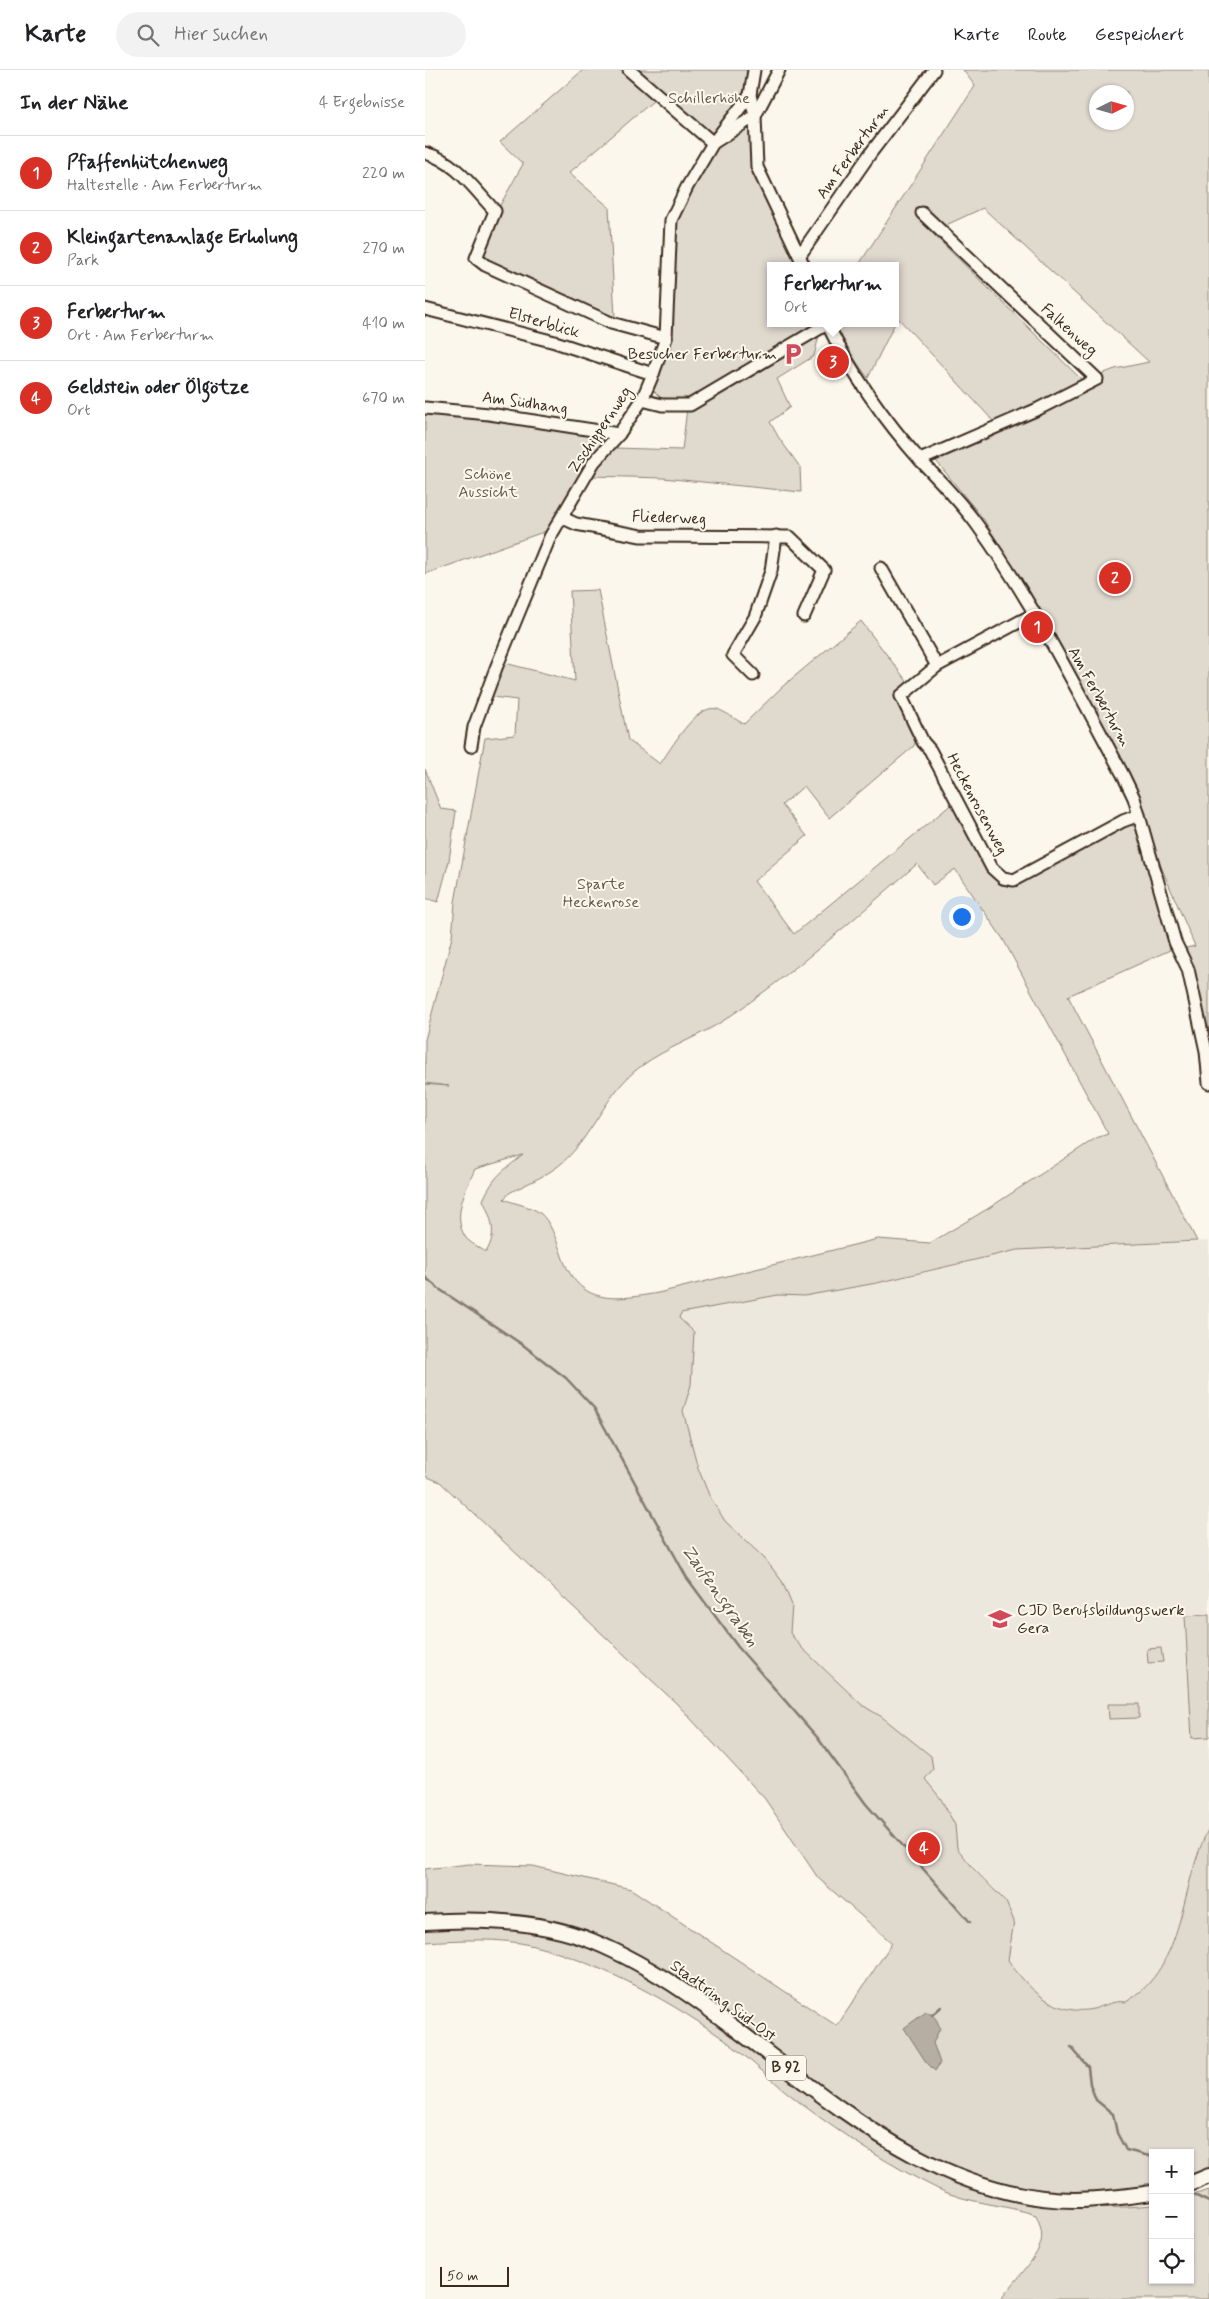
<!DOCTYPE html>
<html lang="de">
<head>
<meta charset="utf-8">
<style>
  :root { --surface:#fff; --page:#f2f2f2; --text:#202124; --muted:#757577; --line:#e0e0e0; --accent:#d93025 }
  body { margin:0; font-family:Mynerve,sans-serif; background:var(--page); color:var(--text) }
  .controls { position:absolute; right:15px; bottom:15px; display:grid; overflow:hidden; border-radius:0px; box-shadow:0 1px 4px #0004 }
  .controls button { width:45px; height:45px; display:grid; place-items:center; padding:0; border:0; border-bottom:1px solid var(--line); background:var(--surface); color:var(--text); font:25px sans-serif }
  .compass { position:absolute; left:664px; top:15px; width:45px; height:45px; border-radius:50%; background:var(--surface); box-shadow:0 1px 4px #0004; rotate:85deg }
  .scale { position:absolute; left:15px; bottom:12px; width:69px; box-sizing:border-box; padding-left:5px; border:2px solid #3b2a1e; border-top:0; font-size:14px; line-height:18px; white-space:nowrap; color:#3b2a1e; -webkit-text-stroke:4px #fbf7ec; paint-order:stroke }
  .you { position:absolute; left:536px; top:846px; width:18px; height:18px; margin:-12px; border:4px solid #fff; border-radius:50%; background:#1a73e8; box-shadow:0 0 0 8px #1a73e833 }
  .badge { display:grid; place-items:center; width:32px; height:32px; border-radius:50%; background:var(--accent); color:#fff; font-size:16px; font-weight:700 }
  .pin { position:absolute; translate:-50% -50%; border:2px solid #fff; box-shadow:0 1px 5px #0006 }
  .popup { position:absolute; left:342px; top:192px; width:132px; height:65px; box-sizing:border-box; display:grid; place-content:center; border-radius:0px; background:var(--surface); filter:drop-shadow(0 1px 4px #0005); font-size:16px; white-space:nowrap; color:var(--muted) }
  .popup b { font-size:19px; color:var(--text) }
  .popup::after { content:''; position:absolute; left:50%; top:100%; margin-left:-10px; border:10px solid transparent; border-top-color:var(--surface) }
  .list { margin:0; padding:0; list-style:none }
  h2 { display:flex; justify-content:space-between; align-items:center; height:65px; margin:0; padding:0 20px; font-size:21px }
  h2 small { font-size:16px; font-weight:400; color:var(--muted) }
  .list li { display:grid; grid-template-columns:32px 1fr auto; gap:15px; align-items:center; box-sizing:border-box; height:75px; padding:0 20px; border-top:1px solid var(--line) }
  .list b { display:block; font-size:19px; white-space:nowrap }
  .list p { margin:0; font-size:16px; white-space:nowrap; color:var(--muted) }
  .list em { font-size:16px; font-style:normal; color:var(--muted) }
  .icon { flex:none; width:28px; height:28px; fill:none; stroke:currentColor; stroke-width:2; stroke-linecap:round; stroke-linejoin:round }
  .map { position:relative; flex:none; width:784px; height:2229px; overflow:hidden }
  header { display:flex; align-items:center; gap:30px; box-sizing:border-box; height:70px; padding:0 25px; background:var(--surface); border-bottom:1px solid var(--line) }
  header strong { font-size:24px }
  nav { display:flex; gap:28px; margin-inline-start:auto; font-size:18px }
  .search { width:350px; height:45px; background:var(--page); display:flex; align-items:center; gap:12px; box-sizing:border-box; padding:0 18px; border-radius:28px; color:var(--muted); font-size:19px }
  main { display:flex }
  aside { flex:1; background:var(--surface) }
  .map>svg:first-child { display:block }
</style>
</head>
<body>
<header>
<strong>Karte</strong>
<div class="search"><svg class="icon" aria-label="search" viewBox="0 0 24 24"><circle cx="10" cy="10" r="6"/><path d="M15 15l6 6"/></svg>Hier suchen</div>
<nav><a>Karte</a><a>Route</a><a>Gespeichert</a></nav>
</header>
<main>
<aside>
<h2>In der Nähe<small>4 Ergebnisse</small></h2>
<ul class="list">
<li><span class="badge">1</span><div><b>Pfaffenhütchenweg</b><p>Haltestelle · Am Ferberturm</p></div><em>220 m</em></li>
<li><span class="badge">2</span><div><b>Kleingartenanlage Erholung</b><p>Park</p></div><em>270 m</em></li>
<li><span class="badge">3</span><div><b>Ferberturm</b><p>Ort · Am Ferberturm</p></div><em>410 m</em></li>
<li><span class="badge">4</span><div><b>Geldstein oder Ölgötze</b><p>Ort</p></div><em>670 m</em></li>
</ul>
</aside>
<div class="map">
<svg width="784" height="2229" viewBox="0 0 784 2229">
  <rect width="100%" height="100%" fill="#fbf7ec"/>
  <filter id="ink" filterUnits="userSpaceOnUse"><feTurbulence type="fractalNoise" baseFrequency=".02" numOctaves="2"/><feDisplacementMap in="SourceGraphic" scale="10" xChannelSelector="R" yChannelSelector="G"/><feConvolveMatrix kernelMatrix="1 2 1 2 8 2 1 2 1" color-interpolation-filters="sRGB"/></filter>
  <g filter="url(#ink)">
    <path fill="#ede8dd" d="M 784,1171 L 784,1758 L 775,1775 L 758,1842 L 740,1891 L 724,1915 L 701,1932 L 691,1931 L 667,1939 L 644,1940 L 620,1929 L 597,1910 L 583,1890 L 588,1851 L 581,1832 L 532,1778 L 530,1755 L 516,1729 L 500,1709 L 506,1686 L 457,1647 L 437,1635 L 376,1577 L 365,1563 L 367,1535 L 318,1469 L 300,1451 L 284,1425 L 273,1398 L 258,1341 L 266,1315 L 269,1262 L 254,1248 L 256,1243 L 322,1230 L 353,1225 L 379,1226 L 482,1207 L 592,1180 Z"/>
    <g fill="#dfd9ce" stroke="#8d8276" fill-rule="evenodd">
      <path d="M 158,0 L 198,0 L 228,31 L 144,103 L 184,137 L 190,247 L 83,201 L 49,182 L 98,94 L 75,72 Z"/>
      <path d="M 211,0 L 325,0 L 322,24 L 287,70 Z"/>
      <path d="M 538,0 L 784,0 L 784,978 L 761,878 L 770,876 L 672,647 L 673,639 L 667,636 L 634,584 L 631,566 L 559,450 L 508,387 L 571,354 L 473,248 L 471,253 L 470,196 L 433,196 L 550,16 ZM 672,22 L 702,22 L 702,52 L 672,52 ZM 558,138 L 724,292 L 690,299 L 658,311 L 506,162 Z"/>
      <path d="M 322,56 L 325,61 L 328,100 L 376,196 L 346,196 L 346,253 L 397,253 L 389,286 L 352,309 L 365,337 L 345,352 L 354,368 L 375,397 L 376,422 L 238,408 L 166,406 L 189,378 L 257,380 L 263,330 L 237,329 L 228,320 L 246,269 L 252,151 L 265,119 L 285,87 L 305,63 Z"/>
      <path d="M 406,253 L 470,253 L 443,308 L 407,258 Z"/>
      <path d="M 0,342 L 132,357 L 180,367 L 124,460 L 0,504 Z"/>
      <path d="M 173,520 L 203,670 L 235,694 C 246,679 271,633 292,639 C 301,642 311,650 319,654 L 358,616 L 436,551 L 484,614 L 470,622 L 492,665 L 489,676 L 404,748 L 379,716 L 357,735 L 382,766 L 329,811 L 369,864 L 528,733 L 568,807 L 576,815 L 587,815 L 701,755 L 709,756 L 715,763 L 745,880 L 643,926 L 772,1171 L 592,1180 L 452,1213 L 379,1226 L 353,1225 L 256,1243 L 254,1248 L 269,1262 L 266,1315 L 258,1341 L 273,1398 L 284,1425 L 300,1451 L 340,1489 L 357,1511 L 367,1535 L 365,1563 L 376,1577 L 437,1635 L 457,1647 L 506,1686 L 508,1699 L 500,1709 L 516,1729 L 530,1755 L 532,1778 L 549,1799 L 581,1832 L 589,1851 L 583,1890 C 602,1918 631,1947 668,1939 C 680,1936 688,1930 701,1932 C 762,1896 754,1814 784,1758 L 784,2098 L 765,2104 L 765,2083 L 728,2083 L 728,2113 L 720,2114 L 720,2118 C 702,2120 684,2123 666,2123 C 591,2124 524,2099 459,2063 L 227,1894 L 66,1844 L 0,1845 L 0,1799 L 44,1794 L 108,1796 L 206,1819 L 412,1956 L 467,1873 L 393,1808 L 340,1729 L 252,1634 L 15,1412 L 0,1406 L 0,1014 L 24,1016 L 0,1013 L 0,970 L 27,867 L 30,832 L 60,668 L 90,665 L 92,630 L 67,627 L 76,592 L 150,611 L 145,521 ZM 492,794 L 508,815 L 530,799 L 578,869 L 683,1064 L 671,1068 L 564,1138 L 505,1173 L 453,1169 L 233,1223 C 186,1231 152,1236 135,1180 C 131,1169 125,1151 115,1143 C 106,1136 90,1134 79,1129 L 84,1123 C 101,1114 122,1106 137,1093 C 168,1066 181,1022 215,997 C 242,977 274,967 301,949 C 369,903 431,847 492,794 ZM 98,1085 C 77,1102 70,1104 58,1130 C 66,1148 73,1163 61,1182 C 55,1178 45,1173 41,1168 C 26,1147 41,1119 50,1099 Z"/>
      <path d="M 0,699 L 16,739 L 31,741 L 24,791 L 13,832 L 0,828 Z"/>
      <path d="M 784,1545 L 784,1667 L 767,1668 L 760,1546 Z"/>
      <path d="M 736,1578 L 738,1592 L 723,1593 L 722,1579 Z"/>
      <path d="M 683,1634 L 714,1634 L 714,1648 L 684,1649 Z"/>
      <path d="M 23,1857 C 65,1857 107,1858 147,1871 C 262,1908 346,2002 445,2066 C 465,2080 487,2094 509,2104 C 580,2136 651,2142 728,2135 L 728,2210 L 765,2210 L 765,2126 L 784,2120 L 784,2229 L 576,2229 C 587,2214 612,2189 616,2172 C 618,2162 615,2154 611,2145 C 579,2134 544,2134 513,2119 C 466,2096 419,2066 378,2035 C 352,2016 330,1993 305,1974 C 252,1934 174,1892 109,1876 C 74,1867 36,1870 0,1872 L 0,1860 Z"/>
    </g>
    <path fill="#b6aea2" stroke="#85796d" d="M 501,1942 C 510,1945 512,1950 515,1958 L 508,1973 L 515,1993 L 510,2001 L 501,1992 L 479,1958 Z"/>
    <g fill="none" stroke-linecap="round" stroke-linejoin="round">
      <g stroke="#85796d" stroke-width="2.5">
        <path d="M 0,1207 L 14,1219 L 98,1275 L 141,1308 L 169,1338 L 262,1508 L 313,1577 L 392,1667 L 441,1734 L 545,1852"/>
        <path d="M 507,1945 L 516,1937"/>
        <path d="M 646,1977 L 663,1997 L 665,2014 L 671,2030 L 688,2044 L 692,2063 L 701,2080 L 728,2087"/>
        <path d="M 765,2123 L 784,2132"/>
      </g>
      <defs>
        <g id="minor">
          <path d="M 204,0 L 288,73 L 325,25"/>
          <path d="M 329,0 L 325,25 L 330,46 L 332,97 L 379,196"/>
          <path d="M 330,46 L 354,0"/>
          <path d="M 0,83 C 31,91 49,119 70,141 L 51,188 L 60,195 L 186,253 L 241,268"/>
          <path d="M 375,185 L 445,84 L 509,0"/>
          <path d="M 0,239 L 130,272 L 228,304"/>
          <path d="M 402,253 C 424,300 461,352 496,391 C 516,412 536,432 553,456 C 609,534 653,621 698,705 L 709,728 L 750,872 L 763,899 L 781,981 L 784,1013"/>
          <path d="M 217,330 L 237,335 L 265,335 L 402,254"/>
          <path d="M 0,338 L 64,344 L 194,364"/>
          <path d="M 495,390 L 613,339 L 672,309 L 497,143"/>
          <path d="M 138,448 L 151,454 L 216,466 L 365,467 L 399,500 L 379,546"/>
          <path d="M 456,498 L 512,596"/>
          <path d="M 609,544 L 512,596 L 476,626 L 498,672 L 505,680 L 567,798 L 578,808 L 589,810 L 698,751 L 714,745"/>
          <path d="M 328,605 L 308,585 L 330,547 L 346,501 L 351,466"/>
          <path d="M 46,676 L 49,657 L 71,598 L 125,467 L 169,392 L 194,364 L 217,330 L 228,304 L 241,268 L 246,150 L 262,117 L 288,73 L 330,46"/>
        </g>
        <g id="major">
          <path d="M 0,1852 C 56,1848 115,1850 167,1871 C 235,1899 292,1944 350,1989 C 437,2058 535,2130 651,2130 C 677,2130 702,2126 728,2123"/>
          <path d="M 765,2114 L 784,2106"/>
        </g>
      </defs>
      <use href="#minor" stroke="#3b2a1e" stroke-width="15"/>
      <use href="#major" stroke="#3b2a1e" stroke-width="18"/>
      <use href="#minor" stroke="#fbf7ec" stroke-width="11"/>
      <use href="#major" stroke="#fbf7ec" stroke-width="14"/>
    </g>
  </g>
  <defs>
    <symbol id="parking-bare" viewBox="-9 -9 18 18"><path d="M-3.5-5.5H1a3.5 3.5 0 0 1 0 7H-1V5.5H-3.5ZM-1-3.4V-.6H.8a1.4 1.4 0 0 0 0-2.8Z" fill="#d1495b" stroke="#fbf7ec" stroke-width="2.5" paint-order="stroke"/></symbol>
    <symbol id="school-bare" viewBox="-9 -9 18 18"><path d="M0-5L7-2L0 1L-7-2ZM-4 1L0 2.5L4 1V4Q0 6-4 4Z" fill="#d1495b" stroke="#fbf7ec" stroke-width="2.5" paint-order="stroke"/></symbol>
  </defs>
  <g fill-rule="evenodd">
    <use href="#parking-bare" x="352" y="268" width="32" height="32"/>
    <use href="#school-bare" x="559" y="1533" width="32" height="32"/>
  </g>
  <g text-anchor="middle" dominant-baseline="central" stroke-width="4" stroke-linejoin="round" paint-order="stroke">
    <rect fill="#fbf7ec" stroke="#75685c" stroke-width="1" x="341" y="1985.5" width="40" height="25" rx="4"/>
    <g font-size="15" font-weight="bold" fill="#3b2a1e">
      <text x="361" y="1998">B 92</text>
    </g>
    <g font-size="16" fill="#64564a" stroke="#fbf7ec">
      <text x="284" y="28">Schillerhöhe</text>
      <text x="63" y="404">Schöne<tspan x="63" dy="18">Aussicht</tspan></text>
      <text x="176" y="814">Sparte<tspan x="176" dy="18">Heckenrose</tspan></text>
    </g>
    <g font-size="16" fill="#3b2a1e" stroke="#fbf7ec">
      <text transform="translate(428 82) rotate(-54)">Am Ferberturm</text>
      <text transform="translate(119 253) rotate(16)">Elsterblick</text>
      <text transform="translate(644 260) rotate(42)">Falkenweg</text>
      <text transform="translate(100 333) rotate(8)">Am Südhang</text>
      <text transform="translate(175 360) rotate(-56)">Zschippernweg</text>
      <text transform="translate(244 448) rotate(2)">Fliederweg</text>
      <text transform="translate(674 627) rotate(61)">Am Ferberturm</text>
      <text transform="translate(552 734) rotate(62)">Heckenrosenweg</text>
      <text transform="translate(298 1931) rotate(36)">Stadtring Süd-Ost</text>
    </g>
    <g font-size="16" fill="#3b2a1e" stroke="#fbf7ec" text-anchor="end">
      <text x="352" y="284">Besucher Ferberturm</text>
      <text x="592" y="1540" text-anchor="start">CJD Berufsbildungswerk<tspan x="592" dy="18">Gera</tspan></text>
    </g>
    <g font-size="18" font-style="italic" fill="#605246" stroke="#fbf7ec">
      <text transform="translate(295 1526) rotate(55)">Zaufensgraben</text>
    </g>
  </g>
</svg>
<div class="controls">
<button>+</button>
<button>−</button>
<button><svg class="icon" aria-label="locate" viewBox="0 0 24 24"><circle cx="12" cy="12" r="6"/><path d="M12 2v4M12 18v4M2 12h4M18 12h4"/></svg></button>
</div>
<svg class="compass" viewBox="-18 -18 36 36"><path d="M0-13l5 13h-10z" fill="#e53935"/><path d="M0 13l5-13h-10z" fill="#757577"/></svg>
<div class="scale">50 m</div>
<div class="you"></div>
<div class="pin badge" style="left:612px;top:557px">1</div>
<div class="pin badge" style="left:690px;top:508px">2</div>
<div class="pin badge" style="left:408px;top:292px">3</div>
<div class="popup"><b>Ferberturm</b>Ort</div>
<div class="pin badge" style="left:499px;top:1778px">4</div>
</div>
</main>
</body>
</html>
